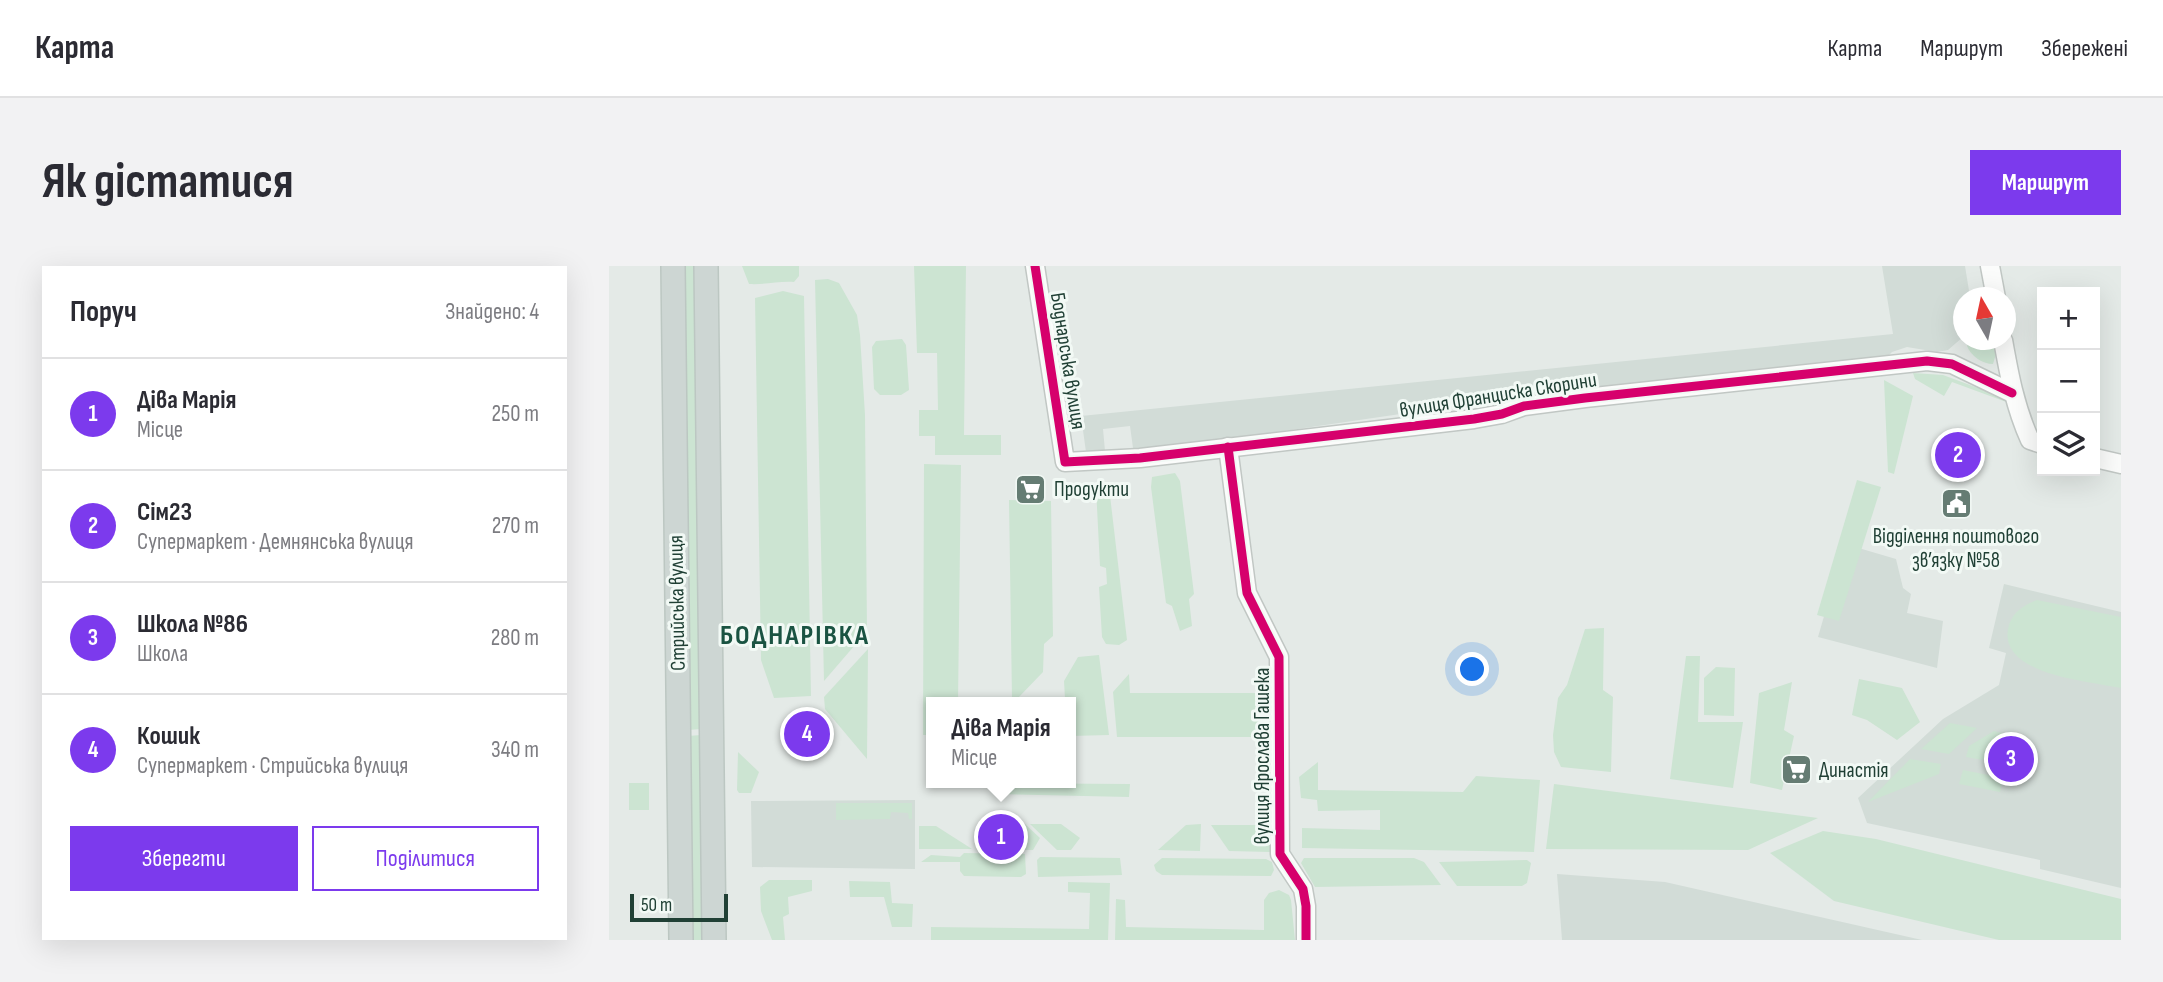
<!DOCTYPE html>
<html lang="uk">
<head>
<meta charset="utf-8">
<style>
  :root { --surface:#fff; --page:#f2f2f3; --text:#2b2b33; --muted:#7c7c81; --line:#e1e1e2; --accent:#7c3aed }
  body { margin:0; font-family:"Sofia Sans Condensed",sans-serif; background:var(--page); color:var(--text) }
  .controls { position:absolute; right:21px; top:21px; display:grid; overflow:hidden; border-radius:0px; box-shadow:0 7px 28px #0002 }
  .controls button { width:63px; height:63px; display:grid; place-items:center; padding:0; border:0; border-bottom:2px solid var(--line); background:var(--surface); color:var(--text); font:35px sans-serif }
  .compass { position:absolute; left:1344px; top:21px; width:63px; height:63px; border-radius:50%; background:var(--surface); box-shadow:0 7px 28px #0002; rotate:351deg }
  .scale { position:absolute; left:21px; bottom:18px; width:98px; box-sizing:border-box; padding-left:7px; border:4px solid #204035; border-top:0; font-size:19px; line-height:24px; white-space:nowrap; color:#204035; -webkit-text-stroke:5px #f2f9f5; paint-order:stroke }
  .you { position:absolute; left:864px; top:404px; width:24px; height:24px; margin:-18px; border:5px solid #fff; border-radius:50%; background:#1a73e8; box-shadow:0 0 0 10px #1a73e833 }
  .badge { display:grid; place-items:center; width:46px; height:46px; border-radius:50%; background:var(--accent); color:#fff; font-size:23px; font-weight:700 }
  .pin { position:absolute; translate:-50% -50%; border:4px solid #fff; box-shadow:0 2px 7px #0006 }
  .popup { position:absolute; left:317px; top:431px; width:150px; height:91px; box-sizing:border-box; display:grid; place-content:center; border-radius:0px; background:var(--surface); filter:drop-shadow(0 2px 5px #0005); font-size:23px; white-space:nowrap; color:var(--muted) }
  .popup b { font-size:26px; color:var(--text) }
  .popup::after { content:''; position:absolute; left:50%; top:100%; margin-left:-14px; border:14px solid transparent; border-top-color:var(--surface) }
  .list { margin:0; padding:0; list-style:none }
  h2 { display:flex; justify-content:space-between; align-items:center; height:91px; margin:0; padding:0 28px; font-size:30px }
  h2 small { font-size:23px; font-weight:400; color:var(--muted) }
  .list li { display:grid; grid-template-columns:46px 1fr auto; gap:21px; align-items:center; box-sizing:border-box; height:112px; padding:0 28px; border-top:2px solid var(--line) }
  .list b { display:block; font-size:26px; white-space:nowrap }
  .list p { margin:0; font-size:23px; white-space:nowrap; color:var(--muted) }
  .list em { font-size:23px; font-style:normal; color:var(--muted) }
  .actions { display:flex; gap:14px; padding:21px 28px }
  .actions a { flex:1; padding:16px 0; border:2px solid var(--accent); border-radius:0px; text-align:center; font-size:24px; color:var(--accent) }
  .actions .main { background:var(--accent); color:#fff }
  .icon { flex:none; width:38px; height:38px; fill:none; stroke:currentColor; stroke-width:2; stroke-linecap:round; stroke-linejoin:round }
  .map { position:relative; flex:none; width:1512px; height:674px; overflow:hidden; border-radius:0px }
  header { display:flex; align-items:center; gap:42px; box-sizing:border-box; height:98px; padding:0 35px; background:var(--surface); border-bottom:2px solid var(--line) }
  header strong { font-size:33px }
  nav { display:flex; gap:38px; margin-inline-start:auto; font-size:24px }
  .intro { display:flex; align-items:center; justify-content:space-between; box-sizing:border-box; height:168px; padding:0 42px }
  h1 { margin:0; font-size:49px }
  .button { padding:18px 32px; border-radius:0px; background:var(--accent); color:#fff; font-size:24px; font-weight:700 }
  main { display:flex; gap:42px; padding:0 42px }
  aside { flex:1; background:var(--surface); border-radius:0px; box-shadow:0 7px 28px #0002 }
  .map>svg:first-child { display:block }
</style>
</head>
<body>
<header>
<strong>Карта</strong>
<nav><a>Карта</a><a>Маршрут</a><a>Збережені</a></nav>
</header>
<div class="intro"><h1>Як дістатися</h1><a class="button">Маршрут</a></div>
<main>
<aside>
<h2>Поруч<small>Знайдено: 4</small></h2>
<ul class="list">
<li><span class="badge">1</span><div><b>Діва Марія</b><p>Місце</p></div><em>250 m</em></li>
<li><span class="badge">2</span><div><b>Сім23</b><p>Супермаркет · Демнянська вулиця</p></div><em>270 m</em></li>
<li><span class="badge">3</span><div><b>Школа №86</b><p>Школа</p></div><em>280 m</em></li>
<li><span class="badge">4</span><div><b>Кошик</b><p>Супермаркет · Стрийська вулиця</p></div><em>340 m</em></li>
</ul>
<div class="actions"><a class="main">Зберегти</a><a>Поділитися</a></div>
</aside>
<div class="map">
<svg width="1512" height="674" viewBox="0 0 1512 674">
  <rect width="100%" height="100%" fill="#e4eae7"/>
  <g fill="#d2dcd7">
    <path d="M 1273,0 L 1356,0 L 1361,31 L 1354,32 L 1354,71 L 1339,84 L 1328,86 L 1298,81 L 1283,86 L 1277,92 L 867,137 L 531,186 L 524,182 L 521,160 L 494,163 L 496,185 L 477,186 L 472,150 L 1284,68 Z"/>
    <path d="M 1236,278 L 1287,293 L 1294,322 L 1302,328 L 1298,347 L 1334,355 L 1328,402 L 1209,371 Z"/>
    <path d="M 1395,318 L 1512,346 L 1512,622 L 1431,603 L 1431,594 L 1258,557 L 1249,532 L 1334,453 L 1390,419 L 1397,387 L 1380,382 Z"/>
    <path d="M 306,534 L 306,603 L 143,601 L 142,535 Z"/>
    <path d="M 948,608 L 1056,616 L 1313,674 L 953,674 Z"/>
  </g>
  <g fill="#cce4d2">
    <path d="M 73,0 L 86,0 L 92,463 L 79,464 Z"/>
    <path d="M 133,0 L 190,0 L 190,10 L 185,16 C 169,15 156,19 140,18 Z"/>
    <path d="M 305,0 L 357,0 L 355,169 L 392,169 L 392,189 L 326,189 L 326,170 L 310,170 L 310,144 L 329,144 L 328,87 L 308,87 Z"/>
    <path d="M 219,13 L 230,17 L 248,49 L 251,69 L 256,149 L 258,365 L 215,415 L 206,14 Z"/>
    <path d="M 174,25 L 195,30 L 202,430 L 165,432 L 152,394 L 146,32 Z"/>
    <path d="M 293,73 L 297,79 L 300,124 L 292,129 L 271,129 L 265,123 L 263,81 L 267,75 Z"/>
    <path d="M 1362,74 L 1385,74 L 1387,88 L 1384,98 C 1373,98 1362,90 1358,80 Z"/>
    <path d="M 1304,107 L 1334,109 L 1396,132 L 1400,137 L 1343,116 L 1335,130 L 1306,113 Z"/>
    <path d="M 1275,114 L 1304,130 L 1285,208 L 1279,206 Z"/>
    <path d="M 315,198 L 352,199 L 349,436 L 322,436 L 322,469 L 314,469 Z"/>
    <path d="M 566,207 L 571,215 L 585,328 L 580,333 L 583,360 L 571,365 L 563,340 L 557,337 L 542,221 L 543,211 Z"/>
    <path d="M 1248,214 L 1272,221 L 1230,355 L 1208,349 Z"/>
    <path d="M 491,217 L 500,221 L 518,374 L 510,379 L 497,378 L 493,371 L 490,321 L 498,318 L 497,302 L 491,300 L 487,222 Z"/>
    <path d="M 400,234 L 442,235 L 444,370 L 435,378 L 434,406 L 409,432 L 403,433 Z"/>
    <path d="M 1428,334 L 1512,351 L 1512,422 C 1480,415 1391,409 1399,363 C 1402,347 1414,339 1428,334 Z"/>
    <path d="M 995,362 L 994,424 L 1004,431 L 1002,506 L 952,501 L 945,486 L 944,469 L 949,432 L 958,419 L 976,363 Z"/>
    <path d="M 259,383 L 258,493 L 216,443 L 215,431 Z"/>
    <path d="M 490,389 L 500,469 L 462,470 L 462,436 L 428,436 L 456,433 L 455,415 L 469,391 Z"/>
    <path d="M 1077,390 L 1091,390 L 1089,456 L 1134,456 L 1124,522 L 1061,513 Z"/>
    <path d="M 1107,401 L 1126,402 L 1125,450 L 1095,449 L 1095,412 Z"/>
    <path d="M 520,408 L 521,427 L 660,427 L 661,471 L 508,471 L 504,426 Z"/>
    <path d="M 1250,413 L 1293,422 L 1311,456 L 1288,474 L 1258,454 L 1243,449 Z"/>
    <path d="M 1183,416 L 1175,464 L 1185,470 L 1173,524 L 1141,517 L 1150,427 Z"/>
    <path d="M 1341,457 L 1368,462 L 1340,488 L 1312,483 Z"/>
    <path d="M 1385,465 L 1404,470 L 1397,498 L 1357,491 L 1360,480 Z"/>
    <path d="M 92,469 L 95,674 L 82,674 L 79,470 Z"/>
    <path d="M 129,486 L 150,506 L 142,527 L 130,527 L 128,524 Z"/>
    <path d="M 1301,493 L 1332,498 L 1330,508 L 1259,536 Z"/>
    <path d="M 709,496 L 709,524 L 854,526 L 867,510 L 931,514 L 925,586 L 693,582 L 693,562 L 771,564 L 771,544 L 709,545 L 708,534 L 692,532 L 690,511 Z"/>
    <path d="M 1354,504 L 1394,512 L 1391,526 L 1350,518 Z"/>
    <rect x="20" y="517" width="20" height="27"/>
    <path d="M 389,517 L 521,518 L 520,531 L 389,528 Z"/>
    <path d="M 945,518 L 1209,552 L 1139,584 L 937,583 Z"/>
    <path d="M 227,537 L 303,537 L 303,553 L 300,553 L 299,547 L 282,546 L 281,553 L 227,554 Z"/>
    <path d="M 416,558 L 431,572 L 424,584 L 375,584 L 375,576 L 393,580 L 400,571 L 393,564 L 378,568 L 375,559 Z"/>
    <path d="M 421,558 L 452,558 L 471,572 L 462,584 L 448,584 Z"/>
    <path d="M 592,558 L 591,585 L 549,584 L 577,559 Z"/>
    <path d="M 602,559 L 661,559 L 661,586 L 620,585 Z"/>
    <path d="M 310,560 L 327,560 L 363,583 L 310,583 Z"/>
    <path d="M 1214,565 L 1267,573 L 1512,633 L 1512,674 L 1390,674 L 1225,635 L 1161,587 Z"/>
    <path d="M 355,587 L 416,588 L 417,608 L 412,611 L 355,610 L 351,605 L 351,596 L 312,596 L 322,589 L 351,591 Z"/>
    <path d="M 431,591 L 511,592 L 513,609 L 429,611 L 428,594 Z"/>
    <path d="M 553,592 L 657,593 L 663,596 L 665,604 L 662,610 L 658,610 L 553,609 L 547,605 L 545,599 Z"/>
    <path d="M 695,592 L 805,592 L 815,596 L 832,619 L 706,621 L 692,597 Z"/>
    <path d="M 918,594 L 922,597 L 918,617 L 913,620 L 848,620 L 830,596 Z"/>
    <path d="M 160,614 L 203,614 L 203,625 L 179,631 L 180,648 L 174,651 L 176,674 L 163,674 L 152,645 L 151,621 Z"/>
    <path d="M 240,615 L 281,616 L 283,637 L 304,638 L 303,661 L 283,661 L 275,631 L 241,631 Z"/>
    <path d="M 459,616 L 501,617 L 499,674 L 322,674 L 322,661 L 480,663 L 481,627 L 459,626 Z"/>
    <path d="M 670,624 L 680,629 L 682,634 L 686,674 L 506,674 L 507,633 L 516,634 L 517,661 L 655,664 L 655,634 L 660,627 Z"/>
  </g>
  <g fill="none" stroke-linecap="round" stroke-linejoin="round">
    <defs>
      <g id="minor">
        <path d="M 426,0 L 456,196 L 531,192 L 865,153 L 893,148 L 915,140 L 976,132 L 1318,95 L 1343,98 L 1403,127"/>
        <path d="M 1381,0 L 1387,32"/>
        <path d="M 1394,74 C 1400,108 1406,141 1421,174 L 1433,178"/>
        <path d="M 619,181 L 638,327 L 670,391 L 671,588 L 694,623 L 697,640 L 697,674"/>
        <path d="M 1486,192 L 1512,198"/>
      </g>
      <g id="major">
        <path d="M 64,0 L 72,674"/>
        <path d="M 97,0 L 105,674"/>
      </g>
    </defs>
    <use href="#minor" stroke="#c1c7c4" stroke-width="21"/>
    <use href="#major" stroke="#bcc7c2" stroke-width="26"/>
    <use href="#minor" stroke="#fbfcfb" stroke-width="18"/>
    <use href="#major" stroke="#cdd6d3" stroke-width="23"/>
    <defs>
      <g id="cycleway">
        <path d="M 426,0 L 456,196 L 531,192 L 865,153 L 893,148 L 915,140 L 976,132 L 1318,95 L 1343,98 L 1403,127"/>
        <path d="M 619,181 L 638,327 L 670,391 L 671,588 L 694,623 L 697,640 L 697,674"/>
      </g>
    </defs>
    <use href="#cycleway" stroke="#f2f9f5" stroke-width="13"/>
    <use href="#cycleway" stroke="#d6006c" stroke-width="9"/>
  </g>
  <defs>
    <symbol id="supermarket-square" viewBox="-11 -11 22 22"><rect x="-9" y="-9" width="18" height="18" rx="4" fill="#657c73" stroke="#f2f9f5"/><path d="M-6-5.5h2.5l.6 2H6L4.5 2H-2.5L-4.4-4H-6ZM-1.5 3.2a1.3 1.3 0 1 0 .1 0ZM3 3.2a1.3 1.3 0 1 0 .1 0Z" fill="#fff"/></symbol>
    <symbol id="civic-square" viewBox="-11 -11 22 22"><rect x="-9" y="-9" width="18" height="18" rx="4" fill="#657c73" stroke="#f2f9f5"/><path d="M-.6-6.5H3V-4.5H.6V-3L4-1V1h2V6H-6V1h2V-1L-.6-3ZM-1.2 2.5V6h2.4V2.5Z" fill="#fff"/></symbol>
  </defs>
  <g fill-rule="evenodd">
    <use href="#supermarket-square" x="404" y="206" width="35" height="35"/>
    <use href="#civic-square" x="1330" y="220" width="35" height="35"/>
    <use href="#supermarket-square" x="1170" y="486" width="35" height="35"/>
  </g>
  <g text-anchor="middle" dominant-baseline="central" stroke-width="6" stroke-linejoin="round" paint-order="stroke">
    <g font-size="21" fill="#204035" stroke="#f2f9f5">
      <text transform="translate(459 95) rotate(81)">Боднарська вулиця</text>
      <text transform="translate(889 129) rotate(-9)">вулиця Франциска Скорини</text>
      <text transform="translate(68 337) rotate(-91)">Стрийська вулиця</text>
      <text transform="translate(653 490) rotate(-90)">вулиця Ярослава Гашека</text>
    </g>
    <g font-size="21" fill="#204035" stroke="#f2f9f5" text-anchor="start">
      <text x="445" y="223">Продукти</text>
      <text x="1347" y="270" text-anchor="middle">Відділення поштового<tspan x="1347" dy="24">зв’язку №58</tspan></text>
      <text x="1210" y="504">Династія</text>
    </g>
    <g font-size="28" font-weight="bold" letter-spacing="2" fill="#1a5342" stroke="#f2f9f5">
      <text x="186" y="369">БОДНАРІВКА</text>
    </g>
  </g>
</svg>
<div class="controls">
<button>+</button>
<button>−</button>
<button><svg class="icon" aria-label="layers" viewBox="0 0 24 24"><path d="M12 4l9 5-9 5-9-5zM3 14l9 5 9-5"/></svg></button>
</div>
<svg class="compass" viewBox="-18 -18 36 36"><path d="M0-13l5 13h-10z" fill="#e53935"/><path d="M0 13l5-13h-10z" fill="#7c7c81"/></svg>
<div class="scale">50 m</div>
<div class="you"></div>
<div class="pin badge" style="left:392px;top:571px">1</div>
<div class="popup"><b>Діва Марія</b>Місце</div>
<div class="pin badge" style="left:1349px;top:189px">2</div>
<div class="pin badge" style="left:1402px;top:493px">3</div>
<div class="pin badge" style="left:198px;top:468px">4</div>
</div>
</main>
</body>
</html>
